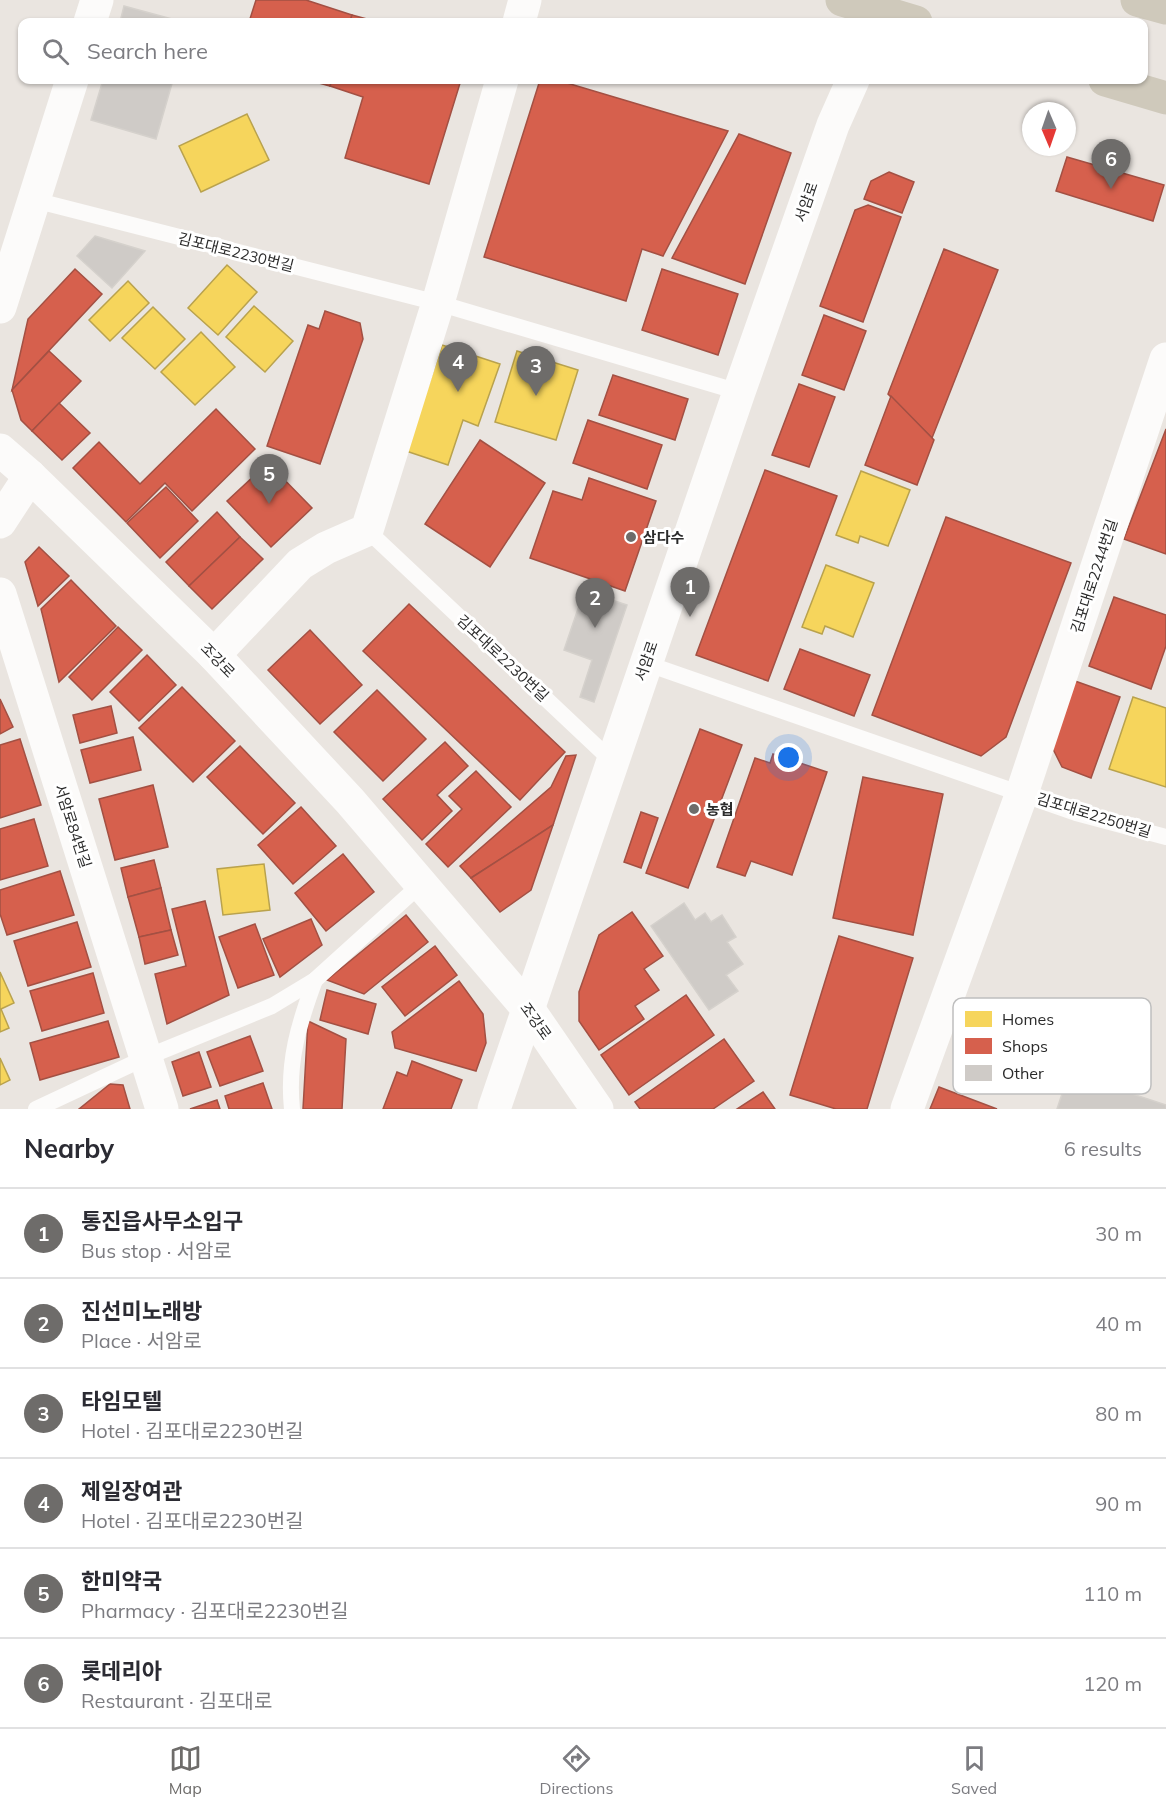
<!DOCTYPE html>
<html lang="en">
<head>
<meta charset="utf-8">
<style>
  :root { --surface:#fff; --page:#f7f7f7; --text:#2b2b33; --muted:#7c7c81; --line:#e1e1e2; --accent:#6e6c6a }
  body { margin:0; font-family:Mulish,"Noto Sans KR",sans-serif; background:var(--page); color:var(--text) }
  .compass { position:absolute; left:1022px; top:102px; width:54px; height:54px; border-radius:50%; background:var(--surface); box-shadow:0 2px 4px #0004; rotate:178deg }
  .you { position:absolute; left:789px; top:758px; width:21px; height:21px; margin:-15px; border:4px solid #fff; border-radius:50%; background:#1a73e8; box-shadow:0 0 0 9px #1a73e833 }
  .badge { display:grid; place-items:center; width:39px; height:39px; border-radius:50%; background:var(--accent); color:#fff; font-size:20px; font-weight:700 }
  .pin { position:absolute; translate:-50% -50px; filter:drop-shadow(0 2px 3px #0008) }
  .pin::after { content:''; position:absolute; top:32px; width:21px; height:18px; background:inherit; clip-path:polygon(0 0,100% 0,50% 100%) }
  .list { margin:0; padding:0; list-style:none }
  h2 { display:flex; justify-content:space-between; align-items:center; height:78px; margin:0; padding:0 24px; font-size:26px }
  h2 small { font-size:20px; font-weight:400; color:var(--muted) }
  .list li { display:grid; grid-template-columns:39px 1fr auto; gap:18px; align-items:center; box-sizing:border-box; height:90px; padding:0 24px; border-top:2px solid var(--line) }
  .list b { display:block; font-size:22px; white-space:nowrap }
  .list p { margin:0; font-size:20px; white-space:nowrap; color:var(--muted) }
  .list em { font-size:20px; font-style:normal; color:var(--muted) }
  .icon { flex:none; width:33px; height:33px; fill:none; stroke:currentColor; stroke-width:2; stroke-linecap:round; stroke-linejoin:round }
  .map { position:relative; flex:none; width:1166px; height:1109px; overflow:hidden }
  .search { position:absolute; background:var(--surface); box-shadow:0 2px 4px #0004; left:18px; right:18px; top:18px; height:66px; display:flex; align-items:center; gap:15px; box-sizing:border-box; padding:0 21px; border-radius:12px; color:var(--muted); font-size:22px }
  .sheet { height:618px; background:var(--surface) }
  nav { display:flex; justify-content:space-around; align-items:center; box-sizing:border-box; height:84px; border-top:2px solid var(--line); background:var(--surface); font-size:16px; color:var(--muted) }
  nav a { display:grid; justify-items:center; gap:3px }
  nav .on { color:var(--accent) }
  .map>svg:first-child { display:block }
</style>
</head>
<body>
<div class="map">
<svg width="1166" height="1109" viewBox="0 0 1166 1109">
  <rect width="100%" height="100%" fill="#eae5e0"/>
  <g fill="#f6d55c" stroke="#b9a24d" stroke-width="1.5">
    <path d="M 247,114 L 269,160 L 201,192 L 179,146 Z"/>
    <path d="M 227,265 L 257,292 L 218,335 L 188,308 Z"/>
    <path d="M 128,281 L 149,303 L 110,341 L 89,320 Z"/>
    <path d="M 254,306 L 293,341 L 265,372 L 226,337 Z"/>
    <path d="M 153,307 L 185,339 L 155,369 L 122,338 Z"/>
    <path d="M 201,332 L 235,367 L 195,405 L 161,372 Z"/>
    <path d="M 442,345 L 500,364 L 478,426 L 463,420 L 448,465 L 406,451 Z"/>
    <path d="M 517,351 L 578,370 L 556,440 L 495,422 Z"/>
    <path d="M 861,471 L 910,490 L 888,546 L 860,536 L 858,543 L 836,535 Z"/>
    <path d="M 826,565 L 874,583 L 853,637 L 825,626 L 822,634 L 802,627 Z"/>
    <path d="M 1133,697 L 1166,708 L 1166,787 L 1109,769 Z"/>
    <path d="M 264,864 L 270,910 L 223,915 L 217,869 Z"/>
    <path d="M 0,972 L 14,1003 L 1,1009 L 9,1028 L 0,1032 Z"/>
    <path d="M 0,1058 L 10,1080 L 0,1085 Z"/>
  </g>
  <g fill="#d6604d" stroke="#a35043" stroke-width="1.5">
    <path d="M 256,0 L 306,0 L 352,15 L 350,22 L 249,22 Z"/>
    <path d="M 352,15 L 378,22 L 350,22 Z"/>
    <path d="M 308,80 L 332,80 L 330,86 Z"/>
    <path d="M 332,80 L 461,80 L 429,184 L 345,158 L 363,97 L 330,86 Z"/>
    <path d="M 540,80 L 557,80 L 728,131 L 663,256 L 642,249 L 626,301 L 484,257 Z"/>
    <path d="M 739,134 L 791,153 L 745,284 L 672,258 Z"/>
    <path d="M 1067,157 L 1164,185 L 1153,221 L 1056,191 Z"/>
    <path d="M 889,172 L 914,182 L 902,213 L 864,199 L 871,181 Z"/>
    <path d="M 868,205 L 901,217 L 863,322 L 820,306 L 855,210 Z"/>
    <path d="M 944,249 L 998,270 L 932,438 L 888,394 Z"/>
    <path d="M 75,269 L 102,294 L 12,390 L 28,319 Z"/>
    <path d="M 662,269 L 738,294 L 718,355 L 642,330 Z"/>
    <path d="M 325,311 L 360,323 L 363,339 L 320,464 L 267,446 L 308,325 L 319,329 Z"/>
    <path d="M 824,315 L 866,331 L 844,390 L 802,375 Z"/>
    <path d="M 49,351 L 81,381 L 32,431 L 21,420 L 12,390 Z"/>
    <path d="M 613,375 L 688,399 L 675,440 L 599,415 Z"/>
    <path d="M 799,384 L 835,397 L 809,467 L 772,455 Z"/>
    <path d="M 891,396 L 934,440 L 917,485 L 865,465 Z"/>
    <path d="M 59,403 L 90,433 L 62,460 L 32,431 Z"/>
    <path d="M 216,409 L 255,449 L 192,511 L 165,483 L 126,522 L 73,468 L 99,442 L 140,484 Z"/>
    <path d="M 588,420 L 662,445 L 647,489 L 573,463 Z"/>
    <path d="M 1166,429 L 1166,554 L 1124,539 Z"/>
    <path d="M 480,440 L 545,483 L 490,567 L 425,524 Z"/>
    <path d="M 268,463 L 312,508 L 271,547 L 227,501 Z"/>
    <path d="M 765,470 L 837,496 L 768,681 L 696,655 Z"/>
    <path d="M 589,478 L 656,501 L 625,591 L 530,558 L 553,491 L 582,500 Z"/>
    <path d="M 166,487 L 198,521 L 160,558 L 127,523 Z"/>
    <path d="M 217,512 L 240,537 L 189,586 L 166,562 Z"/>
    <path d="M 946,517 L 1071,563 L 1006,737 L 981,756 L 872,715 Z"/>
    <path d="M 240,537 L 263,559 L 212,609 L 189,586 Z"/>
    <path d="M 39,547 L 69,576 L 38,606 L 25,562 Z"/>
    <path d="M 71,580 L 116,626 L 59,682 L 41,609 Z"/>
    <path d="M 1114,597 L 1166,615 L 1166,646 L 1151,689 L 1089,666 Z"/>
    <path d="M 409,604 L 565,752 L 520,800 L 363,651 Z"/>
    <path d="M 118,627 L 142,650 L 92,700 L 69,677 Z"/>
    <path d="M 310,630 L 362,685 L 320,724 L 268,670 Z"/>
    <path d="M 800,649 L 870,675 L 854,716 L 784,689 Z"/>
    <path d="M 147,655 L 176,685 L 139,721 L 110,692 Z"/>
    <path d="M 1075,681 L 1120,697 L 1091,778 L 1062,767 L 1051,745 Z"/>
    <path d="M 182,687 L 235,741 L 193,782 L 139,728 Z"/>
    <path d="M 377,690 L 426,739 L 383,781 L 334,732 Z"/>
    <path d="M 0,699 L 13,727 L 0,734 Z"/>
    <path d="M 111,706 L 117,733 L 80,743 L 73,715 Z"/>
    <path d="M 700,729 L 742,745 L 688,888 L 646,873 Z"/>
    <path d="M 133,737 L 141,770 L 90,783 L 81,750 Z"/>
    <path d="M 20,739 L 41,805 L 0,818 L 0,745 Z"/>
    <path d="M 445,742 L 468,766 L 437,795 L 452,811 L 422,840 L 383,799 Z"/>
    <path d="M 240,746 L 295,803 L 263,834 L 207,777 Z"/>
    <path d="M 773,754 L 827,772 L 792,875 L 751,861 L 745,876 L 717,867 L 755,758 L 770,763 Z"/>
    <path d="M 576,755 L 553,825 L 471,878 L 460,866 L 551,787 L 566,756 Z"/>
    <path d="M 476,771 L 511,807 L 448,867 L 426,844 L 462,809 L 449,796 Z"/>
    <path d="M 863,777 L 943,794 L 913,935 L 833,918 Z"/>
    <path d="M 153,785 L 168,847 L 115,860 L 99,799 Z"/>
    <path d="M 301,807 L 336,846 L 293,884 L 258,845 Z"/>
    <path d="M 641,812 L 658,818 L 641,868 L 624,862 Z"/>
    <path d="M 34,819 L 48,866 L 0,880 L 0,829 Z"/>
    <path d="M 553,825 L 531,890 L 500,912 L 471,878 Z"/>
    <path d="M 343,854 L 374,892 L 326,931 L 295,893 Z"/>
    <path d="M 154,860 L 161,888 L 128,897 L 121,868 Z"/>
    <path d="M 60,871 L 74,915 L 7,935 L 0,914 L 0,890 Z"/>
    <path d="M 161,888 L 171,930 L 139,937 L 128,897 Z"/>
    <path d="M 205,901 L 229,995 L 167,1024 L 155,974 L 186,966 L 172,909 Z"/>
    <path d="M 632,912 L 663,956 L 644,969 L 659,990 L 635,1006 L 644,1019 L 599,1050 L 579,1021 L 579,992 L 599,935 Z"/>
    <path d="M 406,915 L 428,942 L 364,994 L 327,980 Z"/>
    <path d="M 311,919 L 322,945 L 280,977 L 263,939 Z"/>
    <path d="M 77,922 L 91,967 L 28,986 L 14,941 Z"/>
    <path d="M 255,924 L 274,975 L 238,988 L 219,937 Z"/>
    <path d="M 171,930 L 178,955 L 145,964 L 139,937 Z"/>
    <path d="M 839,936 L 913,958 L 867,1109 L 836,1109 L 790,1095 Z"/>
    <path d="M 435,946 L 457,975 L 405,1016 L 382,987 Z"/>
    <path d="M 93,973 L 104,1013 L 42,1031 L 30,991 Z"/>
    <path d="M 459,981 L 483,1014 L 486,1043 L 476,1071 L 395,1048 L 392,1032 Z"/>
    <path d="M 327,990 L 376,1004 L 368,1034 L 320,1020 Z"/>
    <path d="M 686,995 L 714,1035 L 629,1095 L 601,1055 Z"/>
    <path d="M 108,1021 L 119,1057 L 40,1080 L 30,1043 Z"/>
    <path d="M 308,1021 L 346,1039 L 342,1109 L 303,1109 Z"/>
    <path d="M 250,1036 L 263,1071 L 220,1086 L 207,1052 Z"/>
    <path d="M 724,1039 L 754,1081 L 713,1109 L 640,1109 L 635,1102 Z"/>
    <path d="M 199,1052 L 211,1087 L 183,1096 L 172,1062 Z"/>
    <path d="M 412,1061 L 462,1080 L 451,1109 L 383,1109 L 397,1072 L 407,1076 Z"/>
    <path d="M 263,1083 L 272,1109 L 229,1109 L 225,1096 Z"/>
    <path d="M 110,1084 L 123,1085 L 130,1109 L 79,1109 Z"/>
    <path d="M 939,1087 L 997,1109 L 930,1109 Z"/>
    <path d="M 763,1092 L 775,1109 L 737,1109 Z"/>
    <path d="M 217,1100 L 220,1109 L 190,1109 Z"/>
  </g>
  <g fill="#cfcbc7" stroke="#d5d1cc" stroke-width="1.5">
    <path d="M 124,6 L 183,22 L 120,22 Z"/>
    <path d="M 103,80 L 173,80 L 156,139 L 91,120 Z"/>
    <path d="M 95,236 L 145,251 L 112,288 L 77,256 Z"/>
    <path d="M 584,591 L 627,605 L 594,702 L 580,697 L 592,660 L 564,650 Z"/>
    <path d="M 684,903 L 695,920 L 705,913 L 711,922 L 722,915 L 736,937 L 727,942 L 743,964 L 726,975 L 738,991 L 709,1010 L 651,926 Z"/>
    <path d="M 1069,1073 L 1166,1105 L 1166,1109 L 1057,1109 Z"/>
  </g>
  <g fill="none" stroke-linecap="round" stroke-linejoin="round">
    <g stroke="#fcfbfa" stroke-width="16">
      <path d="M 34,200 L 438,303 L 739,392"/>
      <path d="M 367,530 L 612,761"/>
      <path d="M 645,663 L 1076,813 L 1166,837"/>
      <path d="M 36,1109 L 147,1057 L 272,1006 L 315,980 L 420,885"/>
      <path d="M 292,1109 C 287,1062 299,1023 315,980"/>
    </g>
    <g stroke="#fcfbfa" stroke-width="33">
      <path d="M 90,22 L 97,0"/>
      <path d="M 519,22 L 525,0"/>
      <path d="M 0,307 L 72,80"/>
      <path d="M 0,522 L 30,476"/>
      <path d="M 0,594 L 162,1109"/>
      <path d="M 214,655 L 300,564 L 326,548 L 367,530 L 438,303 L 502,80"/>
      <path d="M 907,1109 L 1022,793 L 1166,359"/>
    </g>
    <g stroke="#fcfbfa" stroke-width="33">
      <path d="M 0,450 L 30,476 L 214,655 L 350,801 L 529,1010 L 597,1109"/>
      <path d="M 494,1109 L 739,392 L 833,125 L 853,80"/>
    </g>
    <g stroke="#cfc9bb" stroke-width="33">
      <path d="M 842,0 L 916,22"/>
      <path d="M 1137,0 L 1166,8"/>
      <path d="M 1105,80 L 1166,98"/>
    </g>
  </g>
  <g fill="#6e6c6a" stroke="#fff" stroke-width="2">
    <circle cx="631" cy="537" r="6"/>
    <circle cx="694" cy="809" r="6"/>
  </g>
  <g text-anchor="middle" dominant-baseline="central" stroke-width="6" stroke-linejoin="round" paint-order="stroke">
    <g font-size="15" fill="#2b2b2b" stroke="#fff">
      <text transform="translate(806 202) rotate(-71)">서암로</text>
      <text transform="translate(236 252) rotate(14)">김포대로2230번길</text>
      <text transform="translate(1094 576) rotate(-72)">김포대로2244번길</text>
      <text transform="translate(503 658) rotate(43)">김포대로2230번길</text>
      <text transform="translate(218 660) rotate(46)">조강로</text>
      <text transform="translate(646 661) rotate(-71)">서암로</text>
      <text transform="translate(1094 815) rotate(17)">김포대로2250번길</text>
      <text transform="translate(73 826) rotate(72)">서암로84번길</text>
      <text transform="translate(536 1021) rotate(54)">조강로</text>
    </g>
    <g font-size="15" font-weight="bold" fill="#2b2b2b" stroke="#fff" text-anchor="start">
      <text x="643" y="537">삼다수</text>
      <text x="706" y="809">농협</text>
    </g>
  </g>
  <rect x="953" y="998" width="198" height="96" rx="9" fill="#fff" stroke="#bfbfbf" stroke-width="1.5"/>
  <rect x="965" y="1011" width="27" height="16" fill="#f6d55c"/>
  <rect x="965" y="1038" width="27" height="16" fill="#d6604d"/>
  <rect x="965" y="1065" width="27" height="16" fill="#cfcbc7"/>
  <g font-size="16" fill="#2b2b2b">
    <text x="1002" y="1025">Homes</text>
    <text x="1002" y="1052">Shops</text>
    <text x="1002" y="1079">Other</text>
  </g>
</svg>
<svg class="compass" viewBox="-18 -18 36 36"><path d="M0-13l5 13h-10z" fill="#e53935"/><path d="M0 13l5-13h-10z" fill="#7c7c81"/></svg>
<div class="you"></div>
<div class="pin badge" style="left:690px;top:617px">1</div>
<div class="pin badge" style="left:595px;top:628px">2</div>
<div class="pin badge" style="left:536px;top:396px">3</div>
<div class="pin badge" style="left:458px;top:392px">4</div>
<div class="pin badge" style="left:269px;top:504px">5</div>
<div class="pin badge" style="left:1111px;top:189px">6</div>
<div class="search"><svg class="icon" aria-label="search" viewBox="0 0 24 24"><circle cx="10" cy="10" r="6"/><path d="M15 15l6 6"/></svg>Search here</div>
</div>
<section class="sheet">
<h2>Nearby<small>6 results</small></h2>
<ul class="list">
<li><span class="badge">1</span><div><b>통진읍사무소입구</b><p>Bus stop · 서암로</p></div><em>30 m</em></li>
<li><span class="badge">2</span><div><b>진선미노래방</b><p>Place · 서암로</p></div><em>40 m</em></li>
<li><span class="badge">3</span><div><b>타임모텔</b><p>Hotel · 김포대로2230번길</p></div><em>80 m</em></li>
<li><span class="badge">4</span><div><b>제일장여관</b><p>Hotel · 김포대로2230번길</p></div><em>90 m</em></li>
<li><span class="badge">5</span><div><b>한미약국</b><p>Pharmacy · 김포대로2230번길</p></div><em>110 m</em></li>
<li><span class="badge">6</span><div><b>롯데리아</b><p>Restaurant · 김포대로</p></div><em>120 m</em></li>
</ul>
</section>
<nav>
<a class="on"><svg class="icon" aria-label="map" viewBox="0 0 24 24"><path d="M3 6l6-2 6 2 6-2v14l-6 2-6-2-6 2zM9 4v14M15 6v14"/></svg>Map</a>
<a><svg class="icon" aria-label="directions" viewBox="0 0 24 24"><path d="M12 3l9 9-9 9-9-9zM9 14v-3h6M13 9l2 2-2 2"/></svg>Directions</a>
<a><svg class="icon" aria-label="saved" viewBox="0 0 24 24"><path d="M7 4h10v16l-5-4-5 4z"/></svg>Saved</a>
</nav>
</body>
</html>
